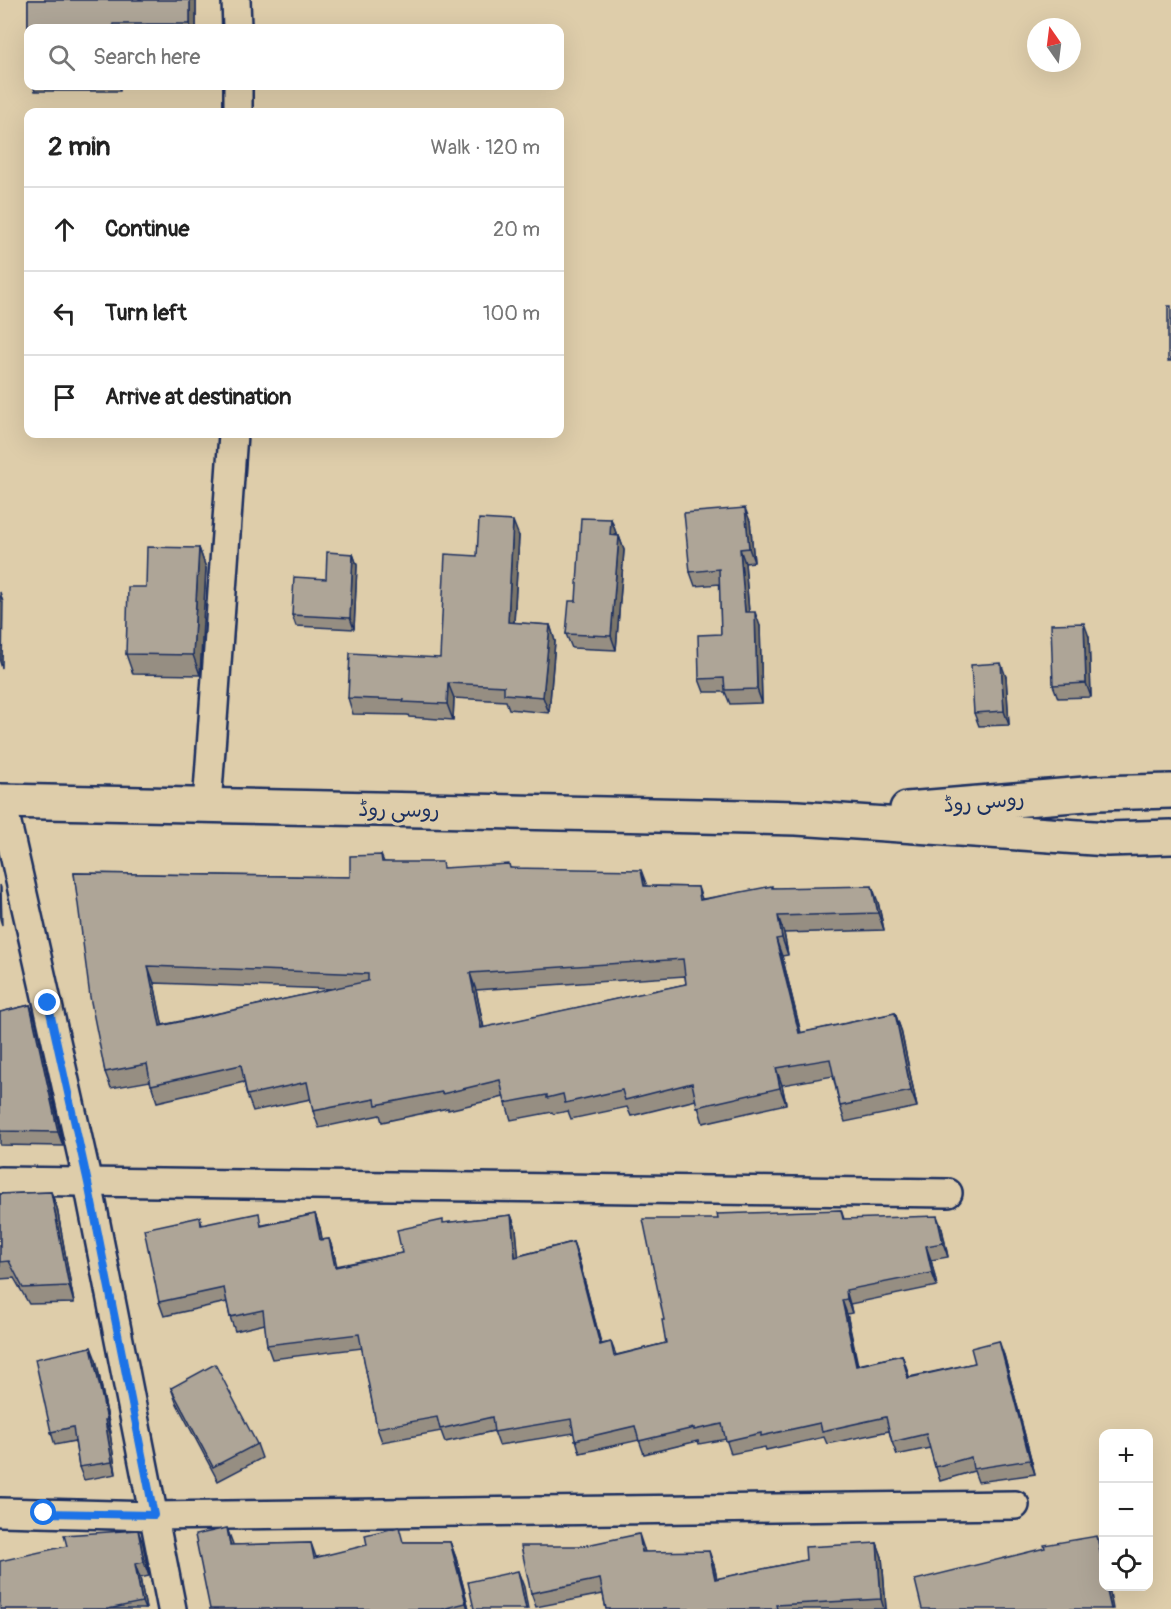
<!DOCTYPE html>
<html lang="en">
<head>
<meta charset="utf-8">
<style>
  :root { --surface:#fff; --page:#f2f2f2; --text:#222; --muted:#767676; --line:#e0e0e0 }
  body { margin:0; font-family:Pangolin,"Playpen Sans Arabic",sans-serif; background:var(--page); color:var(--text) }
  .controls { position:absolute; right:18px; bottom:18px; display:grid; overflow:hidden; border-radius:12px; box-shadow:0 6px 24px #0002 }
  .controls button { width:54px; height:54px; display:grid; place-items:center; padding:0; border:0; border-bottom:2px solid var(--line); background:var(--surface); color:var(--text); font:30px sans-serif }
  .compass { position:absolute; left:1027px; top:18px; width:54px; height:54px; border-radius:50%; background:var(--surface); box-shadow:0 6px 24px #0002; rotate:346deg }
  .stop { position:absolute; width:18px; height:18px; margin:-14px; border:4px solid #1a73e8; border-radius:50%; background:#fff }
  .stop.end { background:#1a73e8; border-color:#fff; box-shadow:0 2px 6px #0008 }
  .list { margin:0; padding:0; list-style:none }
  h2 { display:flex; justify-content:space-between; align-items:center; height:78px; margin:0; padding:0 24px; font-size:26px }
  h2 small { font-size:20px; font-weight:400; color:var(--muted) }
  .list li { display:grid; grid-template-columns:39px 1fr auto; gap:18px; align-items:center; box-sizing:border-box; height:84px; padding:0 24px; border-top:2px solid var(--line) }
  .list b { display:block; font-size:22px; white-space:nowrap }
  .list em { font-size:20px; font-style:normal; color:var(--muted) }
  .icon { flex:none; width:33px; height:33px; fill:none; stroke:currentColor; stroke-width:2; stroke-linecap:round; stroke-linejoin:round }
  .map { position:relative; flex:none; width:1171px; height:1609px; overflow:hidden }
  .search { position:absolute; background:var(--surface); box-shadow:0 6px 24px #0002; left:24px; top:24px; width:540px; height:66px; display:flex; align-items:center; gap:15px; box-sizing:border-box; padding:0 21px; border-radius:12px; color:var(--muted); font-size:22px }
  .panel { position:absolute; background:var(--surface); box-shadow:0 6px 24px #0002; left:24px; top:108px; width:540px; height:330px; border-radius:12px }
  .map>svg:first-child { display:block }
</style>
</head>
<body>
<div class="map">
<svg width="1171" height="1609" viewBox="0 0 1171 1609">
  <rect width="100%" height="100%" fill="#decdaa"/>
  <filter id="ink" filterUnits="userSpaceOnUse"><feTurbulence type="fractalNoise" baseFrequency=".0167" numOctaves="2"/><feDisplacementMap in="SourceGraphic" scale="12" xChannelSelector="R" yChannelSelector="G"/><feConvolveMatrix kernelMatrix="1 2 1 2 8 2 1 2 1" color-interpolation-filters="sRGB"/></filter>
  <g filter="url(#ink)">
    <g fill="none" stroke-linecap="round" stroke-linejoin="round">
      <defs>
        <g id="minor">
          <path d="M 236,0 L 237,28"/>
          <path d="M 238,86 L 238,112"/>
          <path d="M 2,801 L 88,1183 L 172,1609"/>
          <path d="M 207,806 L 233,434"/>
          <path d="M 0,1181 L 948,1193"/>
          <path d="M 0,1512 L 154,1516 L 1015,1505"/>
        </g>
        <g id="secondary">
          <path d="M 0,801 L 797,818 L 1108,839 L 1171,837"/>
          <path d="M 907,809 L 1097,793 L 1171,791"/>
        </g>
      </defs>
      <use href="#minor" stroke="#1b2f5e" stroke-width="32"/>
      <use href="#secondary" stroke="#1b2f5e" stroke-width="38"/>
      <use href="#minor" stroke="#decdaa" stroke-width="27"/>
      <use href="#secondary" stroke="#decdaa" stroke-width="33"/>
    </g>
    <g fill="#968e82" stroke="#1b2f5e" stroke-width="1.5" fill-rule="evenodd">
      <path d="M 28,0 L 196,0 L 196,28 L 28,28 L 28,74 Z"/>
      <path d="M 33,86 L 120,86 L 120,91 L 35,91 Z"/>
      <path d="M 611,519 L 616,533 L 616,535 L 619,536 L 624,550 L 616,650 L 572,648 L 566,634 L 576,601 Z"/>
      <path d="M 750,521 L 754,562 L 745,563 L 749,612 L 760,626 L 762,703 L 730,704 L 725,692 L 704,692 L 699,679 L 721,634 L 720,584 L 695,586 L 690,572 Z"/>
      <path d="M 519,536 L 514,623 L 550,625 L 555,641 L 549,713 L 509,709 L 506,701 L 454,698 L 453,720 L 409,717 L 408,715 L 353,714 L 348,698 L 440,658 L 477,556 Z"/>
      <path d="M 199,548 L 206,568 L 200,675 L 133,674 L 126,654 L 146,587 Z"/>
      <path d="M 353,554 L 357,565 L 354,629 L 296,626 L 292,615 L 326,579 Z"/>
      <path d="M 1089,637 L 1091,697 L 1058,698 L 1053,685 Z"/>
      <path d="M 1006,677 L 1009,725 L 979,726 L 974,713 Z"/>
      <path d="M 381,855 L 384,862 L 444,868 L 510,868 L 647,886 L 698,887 L 702,899 L 773,888 L 878,902 L 884,930 L 784,933 L 788,955 L 782,956 L 801,1033 L 895,1013 L 901,1030 L 917,1107 L 845,1122 L 840,1106 L 833,1076 L 782,1085 L 786,1104 L 703,1123 L 696,1100 L 631,1116 L 627,1107 L 571,1119 L 568,1111 L 553,1114 L 552,1112 L 511,1120 L 504,1097 L 448,1110 L 448,1108 L 382,1122 L 380,1115 L 319,1128 L 313,1111 L 311,1099 L 253,1111 L 247,1095 L 244,1082 L 157,1102 L 150,1081 L 111,1088 L 105,1072 L 74,873 L 350,877 ZM 685,976 L 686,984 L 484,1028 L 476,990 ZM 154,983 L 333,989 L 162,1025 Z"/>
      <path d="M 30,1005 L 35,1019 L 63,1146 L 0,1145 L 0,1012 Z"/>
      <path d="M 51,1192 L 57,1208 L 74,1303 L 29,1304 L 14,1278 L 0,1279 L 0,1194 Z"/>
      <path d="M 841,1210 L 844,1219 L 942,1229 L 948,1257 L 931,1260 L 937,1286 L 850,1304 L 852,1313 L 847,1314 L 858,1365 L 902,1355 L 909,1377 L 975,1363 L 1004,1355 L 1035,1474 L 978,1482 L 974,1471 L 940,1481 L 930,1448 L 897,1455 L 892,1442 L 889,1431 L 827,1444 L 824,1437 L 766,1450 L 765,1447 L 731,1454 L 726,1439 L 699,1444 L 698,1441 L 644,1454 L 639,1440 L 580,1453 L 574,1433 L 499,1445 L 494,1431 L 445,1442 L 441,1431 L 382,1442 L 377,1428 L 362,1348 L 272,1359 L 267,1345 L 265,1324 L 235,1331 L 230,1317 L 227,1302 L 164,1316 L 159,1302 L 200,1217 L 202,1225 L 263,1225 L 315,1214 L 320,1228 L 322,1240 L 329,1239 L 334,1253 L 336,1266 L 402,1253 L 444,1223 L 511,1215 L 516,1229 L 518,1256 L 573,1242 L 578,1256 L 601,1344 L 611,1342 L 616,1355 L 666,1343 L 664,1320 L 718,1219 Z"/>
      <path d="M 96,1360 L 111,1433 L 110,1433 L 116,1474 L 84,1480 L 79,1467 L 75,1441 L 55,1445 L 51,1432 Z"/>
      <path d="M 171,1388 L 257,1444 L 262,1458 L 218,1481 L 176,1402 Z"/>
      <path d="M 404,1542 L 450,1542 L 456,1558 L 469,1609 L 210,1609 L 233,1545 L 311,1543 L 316,1557 Z"/>
      <path d="M 877,1543 L 882,1557 L 886,1609 L 606,1609 L 603,1594 L 536,1607 L 531,1593 L 644,1549 L 645,1552 L 714,1565 L 717,1579 L 806,1560 Z"/>
      <path d="M 143,1544 L 149,1576 L 140,1578 L 146,1609 L 0,1609 Z"/>
    </g>
    <g fill="#7a746a" stroke="#1b2f5e" stroke-width="1.5">
      <path d="M 190,0 L 196,0 L 196,28 L 191,28 L 190,24 Z"/>
      <path d="M 745,508 L 750,521 L 754,562 L 749,548 Z"/>
      <path d="M 611,519 L 616,533 L 615,549 L 610,535 Z"/>
      <path d="M 513,521 L 519,536 L 513,638 L 508,622 Z"/>
      <path d="M 619,536 L 624,550 L 616,650 L 611,636 Z"/>
      <path d="M 199,548 L 206,568 L 200,675 L 193,655 Z"/>
      <path d="M 740,549 L 745,563 L 750,626 L 745,612 Z"/>
      <path d="M 353,554 L 357,565 L 354,629 L 350,618 Z"/>
      <path d="M 0,592 L 3,602 L 2,668 L 0,662 Z"/>
      <path d="M 755,612 L 760,626 L 762,703 L 757,689 Z"/>
      <path d="M 1084,623 L 1089,637 L 1091,697 L 1086,683 Z"/>
      <path d="M 550,625 L 555,641 L 549,713 L 543,697 Z"/>
      <path d="M 1001,663 L 1006,677 L 1009,725 L 1004,711 Z"/>
      <path d="M 448,683 L 454,698 L 453,720 L 447,704 Z"/>
      <path d="M 641,870 L 647,886 L 644,886 Z"/>
      <path d="M 0,885 L 1,888 L 2,925 L 0,919 Z"/>
      <path d="M 872,886 L 878,902 L 884,930 L 878,913 Z"/>
      <path d="M 778,916 L 784,933 L 788,955 L 782,938 Z"/>
      <path d="M 776,939 L 782,956 L 805,1050 L 799,1033 Z"/>
      <path d="M 148,966 L 154,983 L 166,1042 L 160,1026 Z"/>
      <path d="M 470,973 L 476,990 L 487,1045 L 481,1028 Z"/>
      <path d="M 30,1005 L 35,1019 L 63,1146 L 58,1132 Z"/>
      <path d="M 895,1013 L 901,1030 L 917,1107 L 911,1091 Z"/>
      <path d="M 776,1068 L 782,1085 L 786,1104 L 780,1088 Z"/>
      <path d="M 51,1192 L 57,1208 L 74,1303 L 69,1286 Z"/>
      <path d="M 315,1214 L 320,1228 L 325,1254 L 320,1240 Z"/>
      <path d="M 511,1215 L 516,1229 L 520,1271 L 515,1257 Z"/>
      <path d="M 937,1216 L 942,1229 L 948,1257 L 943,1243 Z"/>
      <path d="M 329,1239 L 334,1253 L 340,1280 L 335,1267 Z"/>
      <path d="M 573,1242 L 578,1256 L 605,1358 L 600,1345 Z"/>
      <path d="M 926,1246 L 931,1260 L 937,1286 L 932,1273 Z"/>
      <path d="M 846,1290 L 850,1304 L 852,1313 L 847,1299 Z"/>
      <path d="M 842,1300 L 847,1314 L 860,1379 L 856,1366 Z"/>
      <path d="M 999,1341 L 1004,1355 L 1035,1474 L 1030,1460 Z"/>
      <path d="M 91,1347 L 96,1360 L 111,1433 L 107,1420 Z"/>
      <path d="M 902,1355 L 907,1369 L 913,1391 L 908,1378 Z"/>
      <path d="M 105,1420 L 110,1433 L 116,1474 L 112,1462 Z"/>
      <path d="M 227,1528 L 233,1544 L 236,1562 L 230,1545 Z"/>
      <path d="M 138,1530 L 143,1544 L 149,1576 L 144,1562 Z"/>
      <path d="M 639,1534 L 644,1549 L 648,1567 L 642,1552 Z"/>
      <path d="M 1097,1536 L 1102,1550 L 1104,1558 L 1104,1571 Z"/>
      <path d="M 450,1542 L 456,1558 L 469,1609 L 468,1609 L 466,1603 Z"/>
      <path d="M 877,1543 L 882,1557 L 886,1609 L 884,1609 L 881,1599 Z"/>
      <path d="M 709,1551 L 714,1565 L 720,1593 L 715,1579 Z"/>
      <path d="M 135,1564 L 140,1578 L 146,1609 L 145,1609 L 142,1602 Z"/>
      <path d="M 518,1571 L 524,1587 L 528,1609 L 526,1609 Z"/>
      <path d="M 1106,1587 L 1109,1587 L 1113,1609 L 1111,1609 Z"/>
    </g>
    <g fill="#aea597" stroke="#1b2f5e" stroke-width="1.5" fill-rule="evenodd">
      <path d="M 28,0 L 190,0 L 190,24 L 113,24 L 113,28 L 28,28 L 28,72 Z"/>
      <rect x="1168" y="306" width="3" height="55"/>
      <path d="M 745,508 L 749,548 L 740,549 L 745,612 L 755,612 L 757,689 L 725,690 L 724,678 L 699,679 L 698,635 L 721,634 L 719,569 L 690,572 L 684,513 Z"/>
      <path d="M 581,518 L 611,519 L 610,535 L 619,536 L 611,636 L 566,634 L 569,601 L 576,601 Z"/>
      <path d="M 479,519 L 513,521 L 508,622 L 550,625 L 543,697 L 504,694 L 504,686 L 448,683 L 447,704 L 403,702 L 404,700 L 348,698 L 350,653 L 440,658 L 445,554 L 477,556 Z"/>
      <path d="M 147,547 L 199,548 L 193,655 L 126,654 L 128,587 L 146,587 Z"/>
      <path d="M 327,552 L 353,554 L 350,618 L 292,615 L 294,577 L 326,579 Z"/>
      <path d="M 1084,623 L 1086,683 L 1053,685 L 1051,624 Z"/>
      <path d="M 1001,663 L 1004,711 L 974,713 L 971,665 Z"/>
      <path d="M 381,855 L 382,862 L 442,862 L 443,868 L 509,864 L 510,868 L 641,870 L 644,886 L 698,887 L 700,900 L 772,886 L 772,888 L 872,886 L 878,913 L 778,916 L 782,938 L 776,939 L 799,1033 L 895,1013 L 911,1091 L 840,1106 L 830,1059 L 776,1068 L 780,1088 L 697,1107 L 692,1083 L 625,1100 L 622,1090 L 565,1103 L 563,1094 L 547,1098 L 547,1095 L 505,1103 L 500,1080 L 442,1094 L 442,1092 L 376,1105 L 375,1099 L 313,1111 L 307,1082 L 247,1095 L 241,1065 L 151,1085 L 147,1064 L 105,1072 L 90,997 L 74,873 L 350,877 L 350,856 ZM 683,959 L 686,984 L 481,1028 L 470,973 ZM 148,966 L 368,974 L 368,981 L 160,1026 Z"/>
      <path d="M 30,1005 L 58,1132 L 0,1131 L 0,1012 Z"/>
      <path d="M 51,1192 L 69,1286 L 23,1288 L 9,1261 L 0,1262 L 0,1194 Z"/>
      <path d="M 841,1210 L 843,1219 L 937,1216 L 943,1243 L 926,1246 L 932,1273 L 846,1290 L 847,1299 L 842,1300 L 856,1366 L 902,1355 L 908,1378 L 975,1363 L 971,1348 L 999,1341 L 1030,1460 L 973,1469 L 971,1457 L 935,1467 L 926,1434 L 892,1442 L 886,1417 L 822,1431 L 820,1423 L 761,1436 L 761,1433 L 726,1441 L 722,1424 L 694,1430 L 694,1428 L 639,1441 L 635,1426 L 575,1440 L 571,1419 L 494,1432 L 492,1417 L 440,1429 L 437,1417 L 377,1428 L 359,1334 L 267,1345 L 263,1310 L 230,1317 L 224,1288 L 159,1302 L 144,1229 L 200,1217 L 201,1225 L 259,1213 L 261,1226 L 315,1214 L 320,1240 L 329,1239 L 335,1267 L 402,1253 L 397,1230 L 443,1220 L 443,1223 L 511,1215 L 515,1257 L 573,1242 L 600,1345 L 611,1342 L 614,1356 L 666,1343 L 662,1320 L 664,1320 L 643,1219 L 718,1219 L 717,1214 Z"/>
      <path d="M 91,1347 L 107,1420 L 105,1420 L 112,1462 L 79,1467 L 73,1427 L 51,1432 L 35,1359 Z"/>
      <path d="M 215,1364 L 257,1444 L 213,1467 L 171,1388 Z"/>
      <path d="M 399,1527 L 403,1542 L 450,1542 L 466,1603 L 442,1609 L 210,1609 L 195,1535 L 227,1528 L 230,1545 L 311,1543 L 314,1558 L 367,1545 L 365,1535 Z"/>
      <path d="M 138,1530 L 144,1562 L 135,1564 L 142,1602 L 108,1609 L 0,1609 L 0,1561 L 67,1546 L 64,1535 Z"/>
      <path d="M 639,1534 L 642,1552 L 709,1551 L 715,1579 L 806,1560 L 805,1547 L 877,1543 L 881,1599 L 776,1605 L 777,1609 L 606,1609 L 600,1579 L 531,1593 L 521,1546 L 582,1546 Z"/>
      <path d="M 1097,1536 L 1104,1571 L 1104,1587 L 1106,1587 L 1111,1609 L 922,1609 L 915,1580 L 1045,1548 L 1044,1545 Z"/>
      <path d="M 518,1571 L 526,1609 L 474,1609 L 468,1582 Z"/>
    </g>
  </g>
  <g fill="none" stroke-linecap="round" stroke-linejoin="round" filter="url(#ink)">
    <path stroke="#1a73e8" stroke-width="8" d="M 44,1513 L 154,1515 L 88,1183 L 48,1003"/>
  </g>
  <g text-anchor="middle" dominant-baseline="central" stroke-width="6" stroke-linejoin="round" paint-order="stroke">
    <g font-size="21" fill="#1b2f5e" stroke="#decdaa">
      <text transform="translate(984 802) rotate(-5)">روسی روڈ</text>
      <text transform="translate(399 810) rotate(1)">روسی روڈ</text>
    </g>
  </g>
</svg>
<div class="controls">
<button>+</button>
<button>−</button>
<button><svg class="icon" aria-label="locate" viewBox="0 0 24 24"><circle cx="12" cy="12" r="6"/><path d="M12 2v4M12 18v4M2 12h4M18 12h4"/></svg></button>
</div>
<svg class="compass" viewBox="-18 -18 36 36"><path d="M0-13l5 13h-10z" fill="#e53935"/><path d="M0 13l5-13h-10z" fill="#767676"/></svg>
<div class="stop" style="left:44px;top:1513px"></div>
<div class="stop end" style="left:48px;top:1003px"></div>
<div class="search"><svg class="icon" aria-label="search" viewBox="0 0 24 24"><circle cx="10" cy="10" r="6"/><path d="M15 15l6 6"/></svg>Search here</div>
<section class="panel">
<h2>2 min<small>Walk · 120 m</small></h2>
<ul class="list">
<li><svg class="icon" aria-label="ahead" viewBox="0 0 24 24"><path d="M12 20V5M6 11l6-6 6 6"/></svg><div><b>Continue</b></div><em>20 m</em></li>
<li><svg class="icon" aria-label="left" viewBox="0 0 24 24"><path d="M17 20v-9H6M10 6l-5 5 5 5"/></svg><div><b>Turn left</b></div><em>100 m</em></li>
<li><svg class="icon" aria-label="arrive" viewBox="0 0 24 24"><path d="M6 21V4h12l-3 4 3 4H6"/></svg><div><b>Arrive at destination</b></div></li>
</ul>
</section>
</div>
</body>
</html>
